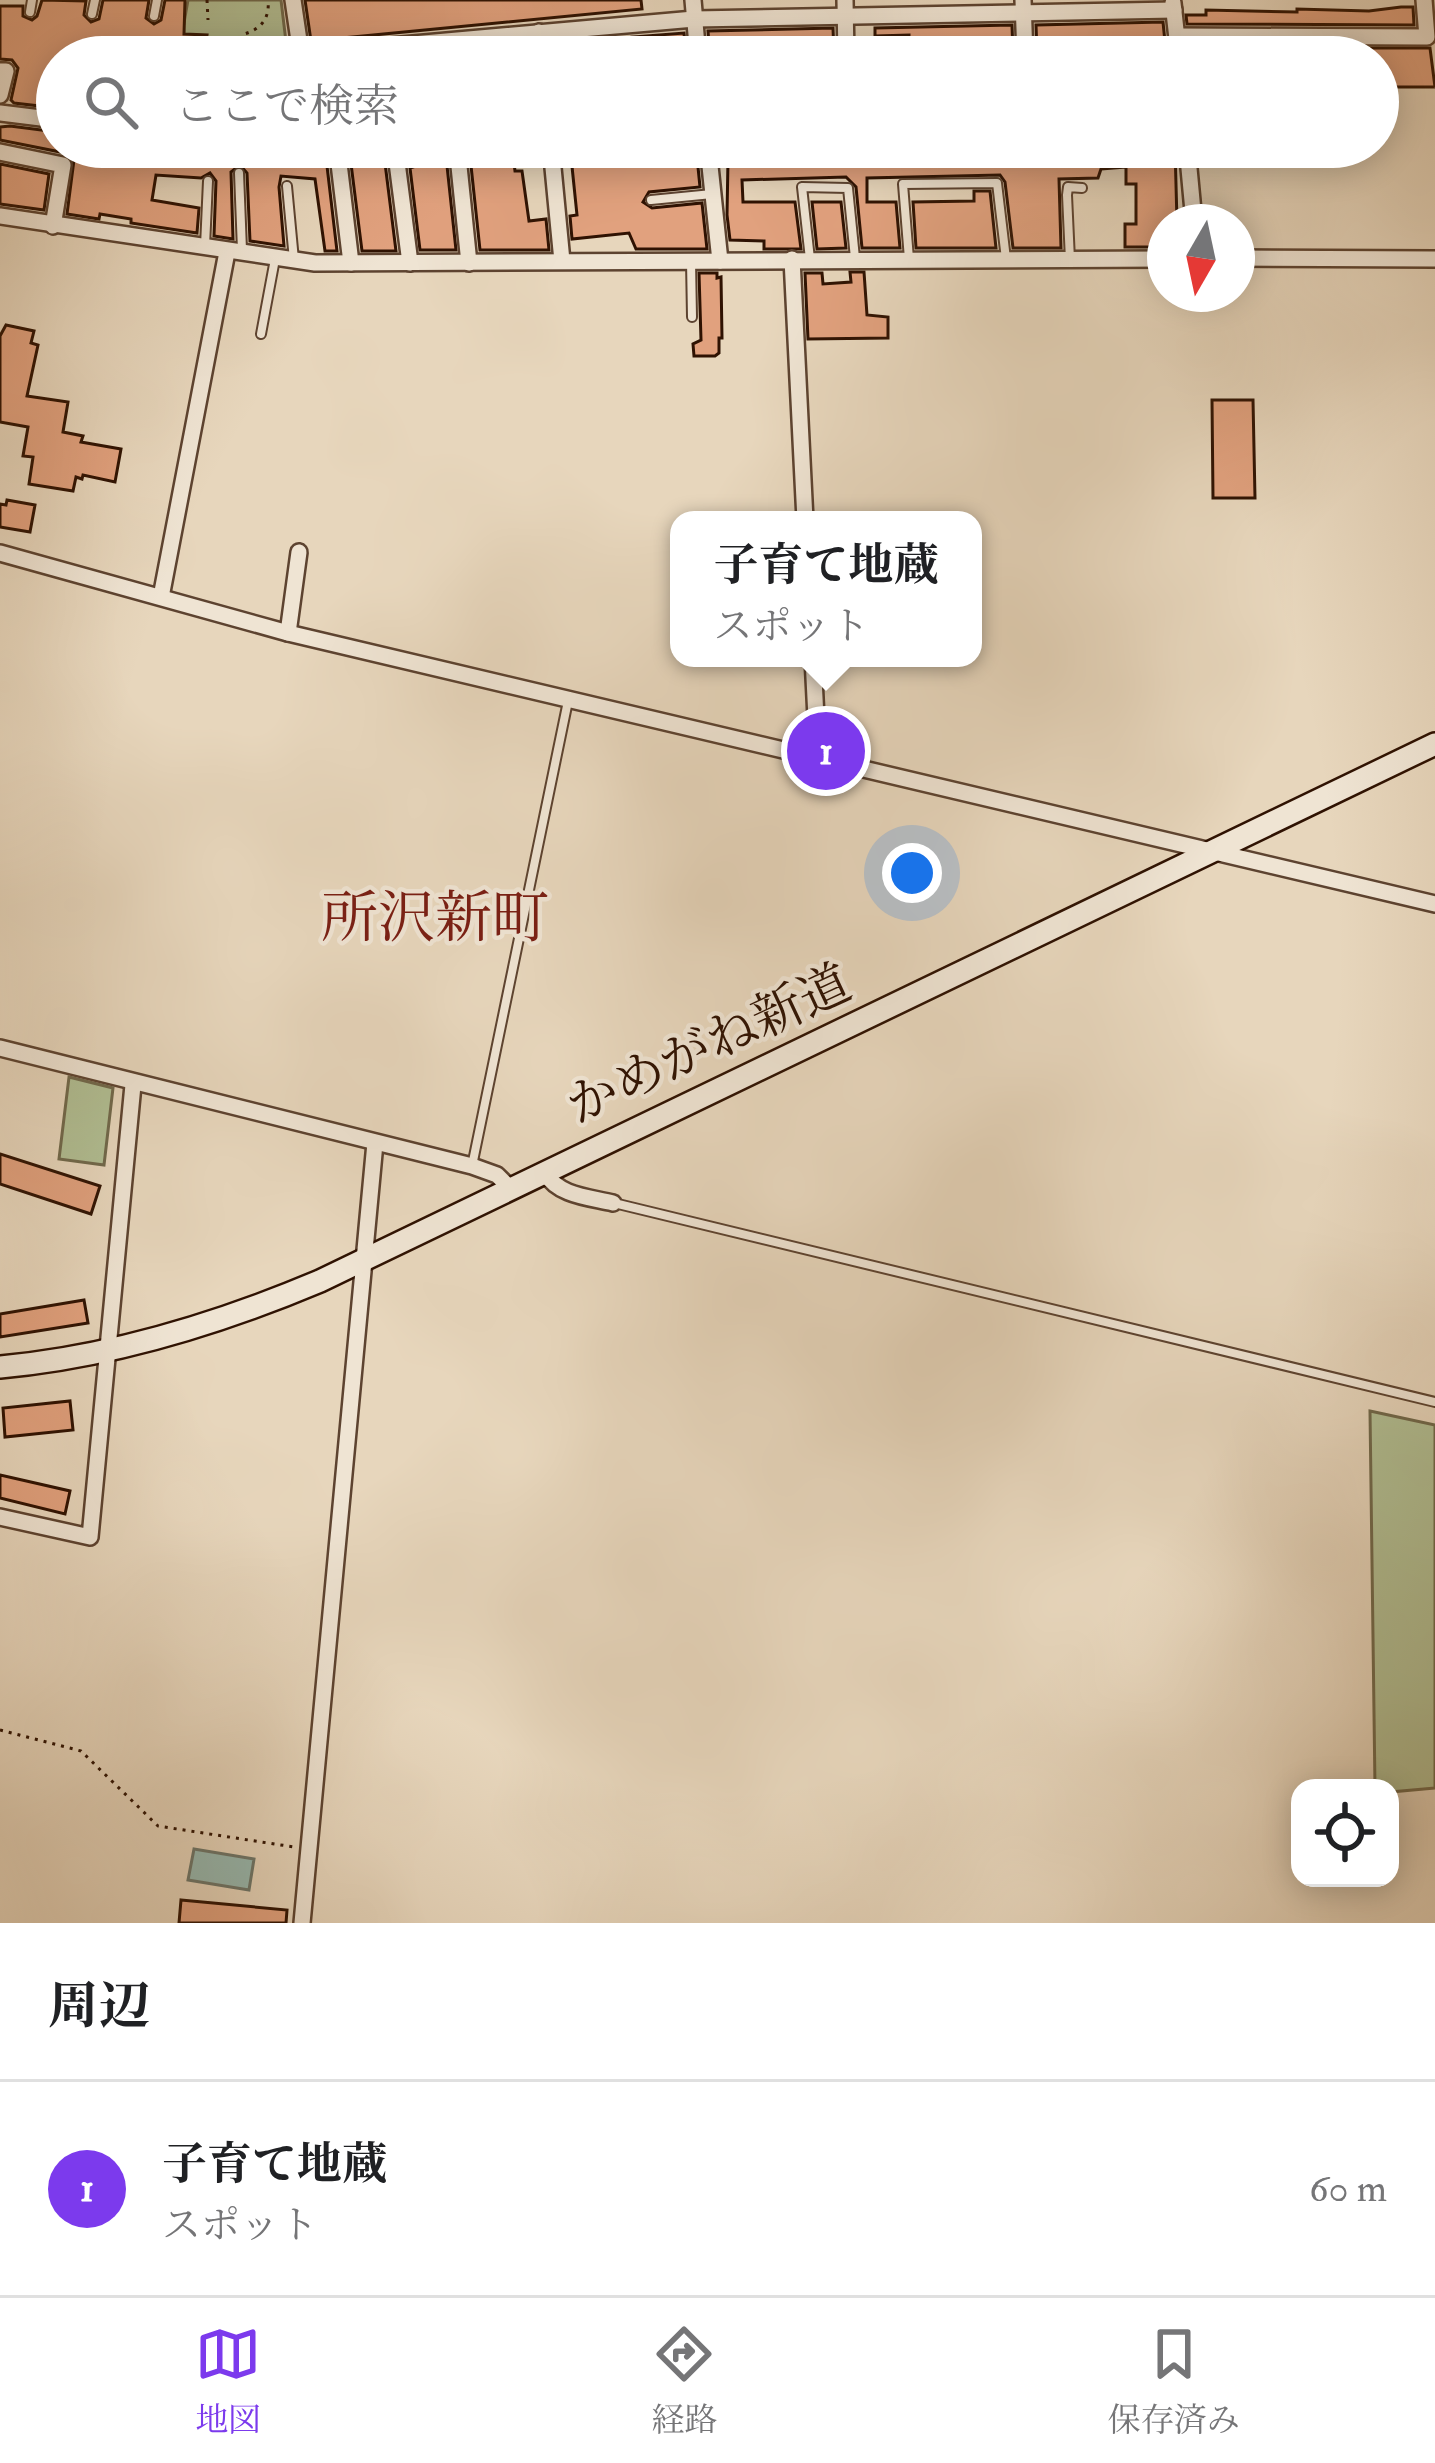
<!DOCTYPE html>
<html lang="ja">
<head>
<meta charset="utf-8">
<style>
  :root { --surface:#fff; --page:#f6f6f6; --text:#202124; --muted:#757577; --line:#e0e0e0; --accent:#7c3aed }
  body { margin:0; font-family:"IM FELL Double Pica","Noto Serif JP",serif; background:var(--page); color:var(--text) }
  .controls { position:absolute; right:36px; bottom:36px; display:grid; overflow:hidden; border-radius:24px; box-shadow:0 6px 30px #0003 }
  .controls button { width:108px; height:108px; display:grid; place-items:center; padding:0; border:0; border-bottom:3px solid var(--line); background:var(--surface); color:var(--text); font:60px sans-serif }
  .compass { position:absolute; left:1147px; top:204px; width:108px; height:108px; border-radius:50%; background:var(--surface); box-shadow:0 6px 30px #0003; rotate:189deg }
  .you { position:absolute; left:912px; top:873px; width:42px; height:42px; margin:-30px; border:9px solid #fff; border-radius:50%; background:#1a73e8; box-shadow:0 0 0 18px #1a73e833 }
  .badge { display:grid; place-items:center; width:78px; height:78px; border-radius:50%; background:var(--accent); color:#fff; font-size:39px; font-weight:700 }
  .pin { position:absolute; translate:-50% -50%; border:6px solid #fff; box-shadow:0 3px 12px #0006 }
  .popup { position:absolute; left:670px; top:511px; width:312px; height:156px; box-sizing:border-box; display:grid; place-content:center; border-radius:24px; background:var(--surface); filter:drop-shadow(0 3px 9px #0005); font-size:39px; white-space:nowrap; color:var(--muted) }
  .popup b { font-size:45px; color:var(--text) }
  .popup::after { content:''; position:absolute; left:50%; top:100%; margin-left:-24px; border:24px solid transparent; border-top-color:var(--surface) }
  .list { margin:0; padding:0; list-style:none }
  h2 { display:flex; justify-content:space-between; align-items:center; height:156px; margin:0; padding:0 48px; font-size:51px }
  h2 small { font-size:39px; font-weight:400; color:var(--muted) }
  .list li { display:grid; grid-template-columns:78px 1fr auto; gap:36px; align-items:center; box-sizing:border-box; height:216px; padding:0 48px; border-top:3px solid var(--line) }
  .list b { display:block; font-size:45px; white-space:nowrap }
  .list p { margin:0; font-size:39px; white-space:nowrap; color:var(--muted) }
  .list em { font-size:39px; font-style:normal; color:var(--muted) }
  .icon { flex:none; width:66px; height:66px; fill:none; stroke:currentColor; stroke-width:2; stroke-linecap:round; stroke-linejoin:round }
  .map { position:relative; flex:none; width:1435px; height:1923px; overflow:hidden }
  .search { position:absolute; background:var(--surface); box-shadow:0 6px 30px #0003; left:36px; right:36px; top:36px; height:132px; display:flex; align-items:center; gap:30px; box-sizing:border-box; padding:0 42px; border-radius:66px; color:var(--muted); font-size:45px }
  .sheet { height:372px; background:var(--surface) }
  nav { display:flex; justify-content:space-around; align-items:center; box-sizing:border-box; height:168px; border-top:3px solid var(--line); background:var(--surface); font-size:33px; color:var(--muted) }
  nav a { display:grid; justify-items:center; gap:6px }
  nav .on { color:var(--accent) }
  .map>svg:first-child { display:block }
</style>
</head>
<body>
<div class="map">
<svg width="1435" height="1923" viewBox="0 0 1435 1923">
  <rect width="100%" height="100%" fill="#e7d6bc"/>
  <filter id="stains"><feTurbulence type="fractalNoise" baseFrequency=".00167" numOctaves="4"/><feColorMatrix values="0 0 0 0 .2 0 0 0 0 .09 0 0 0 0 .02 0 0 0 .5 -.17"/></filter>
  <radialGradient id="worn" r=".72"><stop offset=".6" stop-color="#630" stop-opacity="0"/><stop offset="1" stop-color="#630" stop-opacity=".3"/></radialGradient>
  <g fill="#b1bf94" stroke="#70684b" stroke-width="3">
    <path d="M 188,0 L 281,0 L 287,50 L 282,57 L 206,57 L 207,40 L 181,40 Z"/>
    <path d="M 69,1077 L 113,1088 L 104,1165 L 59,1159 Z"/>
    <path d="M 1370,1411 L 1435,1425 L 1435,1788 L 1390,1792 L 1390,1788 L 1375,1788 Z"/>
  </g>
  <path fill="#97b9b1" stroke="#6d766b" stroke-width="3" d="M 194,1849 L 254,1859 L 249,1890 L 188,1880 Z"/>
  <g fill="#e1a17e" stroke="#2f1202" stroke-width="3">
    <path d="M 42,0 L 86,1 L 84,15 L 91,22 L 99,19 L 103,0 L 149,0 L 146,18 L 154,24 L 161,20 L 165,0 L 185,0 L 184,34 L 207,35 L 204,57 L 57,57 L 57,108 L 14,103 L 11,100 L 18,68 L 12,60 L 0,59 L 0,6 L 23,6 L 23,16 L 32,20 L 37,16 Z"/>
    <path d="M 305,0 L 641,0 L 642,9 L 311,41 Z"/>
    <path d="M 1401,7 L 1413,7 L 1414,25 L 1187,24 L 1186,15 L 1206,15 L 1206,10 L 1297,12 L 1297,9 L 1369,11 Z"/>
    <path d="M 1163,22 L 1166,52 L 1037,53 L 1036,25 Z"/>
    <path d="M 1012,25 L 1013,53 L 909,54 L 909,35 L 875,36 L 875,28 Z"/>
    <path d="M 833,28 L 834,55 L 710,57 L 708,31 Z"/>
    <path d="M 684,33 L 686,55 L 635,57 L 632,37 Z"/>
    <path d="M 1190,48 L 1430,48 L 1435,87 L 1378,87 L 1378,57 L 1191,57 Z"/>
    <path d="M 10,126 L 57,132 L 57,147 L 161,147 L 161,151 L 212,154 L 212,147 L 325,149 L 337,251 L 325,251 L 315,179 L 281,176 L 279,187 L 284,246 L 250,241 L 247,173 L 240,165 L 231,172 L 233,239 L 214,236 L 216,181 L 210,173 L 201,178 L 156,175 L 152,200 L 199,208 L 197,233 L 131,223 L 131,219 L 100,214 L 99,219 L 67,214 L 74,160 L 65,153 L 0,140 L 0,127 Z"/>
    <path d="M 365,147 L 383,147 L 396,251 L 362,251 L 349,148 Z"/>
    <path d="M 426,147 L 445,147 L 456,250 L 420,250 L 410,168 L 428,162 Z"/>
    <path d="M 469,147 L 512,147 L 515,171 L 522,171 L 529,221 L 546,219 L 549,250 L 480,250 Z"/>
    <path d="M 570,147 L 696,147 L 700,187 L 649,192 L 643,202 L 652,208 L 702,203 L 707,249 L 636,249 L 629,233 L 572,239 L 570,216 L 577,215 Z"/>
    <path d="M 756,147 L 1027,147 L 1028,160 L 1090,155 L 1090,147 L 1175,147 L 1177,222 L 1165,222 L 1164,247 L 1125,247 L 1125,224 L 1136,224 L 1136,184 L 1126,184 L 1126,167 L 1101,169 L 1098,178 L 1059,179 L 1061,248 L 1013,248 L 1005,182 L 1000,175 L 867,178 L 867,202 L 896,202 L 900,248 L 862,248 L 856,187 L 846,177 L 742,180 L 743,202 L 795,202 L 801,249 L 764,249 L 764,241 L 730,240 L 727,215 L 728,160 L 757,160 Z"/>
    <path d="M 0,164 L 49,174 L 44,210 L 0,204 Z"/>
    <path d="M 974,191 L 990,191 L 996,248 L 916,248 L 913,202 L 974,201 Z"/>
    <path d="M 812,202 L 841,202 L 846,248 L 817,249 Z"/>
    <path d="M 850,272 L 864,272 L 867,315 L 888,317 L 888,338 L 808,339 L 805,273 L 822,273 L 823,284 L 851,282 Z"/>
    <path d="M 699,273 L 717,273 L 717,278 L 721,277 L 722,338 L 719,338 L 719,353 L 715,356 L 694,356 L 693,344 L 701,340 Z"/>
    <path d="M 6,325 L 34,331 L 31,343 L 38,345 L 27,396 L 68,402 L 63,432 L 83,436 L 81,442 L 121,449 L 115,482 L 83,475 L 82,479 L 76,477 L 73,491 L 29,484 L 33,457 L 23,456 L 28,427 L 0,422 L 0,336 Z"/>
    <path d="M 1212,400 L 1253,400 L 1255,498 L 1213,498 Z"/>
    <path d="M 7,500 L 35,505 L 30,532 L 0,527 L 0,504 L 6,505 Z"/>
    <path d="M 0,1154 L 100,1186 L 91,1214 L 0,1184 Z"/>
    <path d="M 84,1300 L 88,1323 L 0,1337 L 0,1314 Z"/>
    <path d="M 70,1401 L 73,1430 L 5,1437 L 3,1408 Z"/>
    <path d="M 0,1475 L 70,1491 L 65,1514 L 0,1498 Z"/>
    <path d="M 181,1900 L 287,1910 L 286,1923 L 179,1923 Z"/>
  </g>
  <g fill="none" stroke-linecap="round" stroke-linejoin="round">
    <defs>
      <g id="lane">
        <path d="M 30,12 L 32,0"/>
        <path d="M 92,14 L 95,0"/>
        <path d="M 154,16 L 157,0"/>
        <path d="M 239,173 L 242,250"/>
        <path d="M 287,186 L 294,260"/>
        <path d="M 651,200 L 712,194"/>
        <path d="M 205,246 L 208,181"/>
        <path d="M 810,259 L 802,187 L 848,188 L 855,258"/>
        <path d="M 909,259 L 903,184 L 997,183 L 1006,259"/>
        <path d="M 1070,260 L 1067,195 L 1068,187 L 1082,188"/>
        <path d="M 691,261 L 692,317"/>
        <path d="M 261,334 L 275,259"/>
        <path d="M 472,1166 L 568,701"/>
        <path d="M 614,1203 L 1435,1402"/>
      </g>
      <g id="street">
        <path d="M 293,0 L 301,54 L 694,19 L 1174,10"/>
        <path d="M 693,0 L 698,57"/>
        <path d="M 845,0 L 846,57"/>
        <path d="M 1023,0 L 1025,57"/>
        <path d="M 1173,3 L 1179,57"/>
        <path d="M 539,32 L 542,57"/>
        <path d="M 1177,36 L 1427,37 L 1424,0"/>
        <path d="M 0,71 L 6,71 L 0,95"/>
        <path d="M 0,113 L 57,120"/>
        <path d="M 337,147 L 351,263"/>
        <path d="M 395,147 L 410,263"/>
        <path d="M 457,147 L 469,263"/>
        <path d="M 551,147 L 562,261"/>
        <path d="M 708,147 L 720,261"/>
        <path d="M 1187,147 L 1194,222"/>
        <path d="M 0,152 L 63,165 L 53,226"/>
        <path d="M 0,216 L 315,263 L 1165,259"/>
        <path d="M 1237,258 L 1435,259"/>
        <path d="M 792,259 L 805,520"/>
        <path d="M 0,553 L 288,633 L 1435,904"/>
        <path d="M 161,597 L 227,252"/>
        <path d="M 288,633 L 299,552"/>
        <path d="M 813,658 L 818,758"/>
        <path d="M 0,1048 L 472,1166 L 497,1175 L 511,1189"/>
        <path d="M 545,1173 C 559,1196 588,1197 613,1203"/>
        <path d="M 0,1517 L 90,1537 L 133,1085"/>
        <path d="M 302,1923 L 375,1143"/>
      </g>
      <path id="secondary" d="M 0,1367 C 111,1357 218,1324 320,1281 L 1435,744"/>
    </defs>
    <use href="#lane" stroke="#5d4330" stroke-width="12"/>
    <use href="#street" stroke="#5d4330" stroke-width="20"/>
    <use href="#secondary" stroke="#2f1202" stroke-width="26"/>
    <g stroke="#2f1202" stroke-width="3" stroke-dasharray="3 6" stroke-linecap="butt">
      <path d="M 207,0 L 208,20"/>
      <path d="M 241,48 L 241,35 C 260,30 270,20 268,0"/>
      <path d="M 0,1730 L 81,1751 L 158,1826 L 294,1847"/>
    </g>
    <use href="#lane" stroke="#efe4d3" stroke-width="8"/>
    <use href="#street" stroke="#efe4d3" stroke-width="15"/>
    <use href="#secondary" stroke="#efe4d3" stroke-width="21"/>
  </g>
  <g text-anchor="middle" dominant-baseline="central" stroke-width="9" stroke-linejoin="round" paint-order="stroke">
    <g font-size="51" fill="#2f1202" stroke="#efe4d3">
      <text transform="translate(709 1045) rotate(-25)">かめがね新道</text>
    </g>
    <g font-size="57" fill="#7a1f14" stroke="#efe4d3">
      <text x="435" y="919">所沢新町</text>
    </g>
  </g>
  <rect width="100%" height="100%" filter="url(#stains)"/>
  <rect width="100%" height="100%" fill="url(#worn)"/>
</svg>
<div class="controls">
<button><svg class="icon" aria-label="locate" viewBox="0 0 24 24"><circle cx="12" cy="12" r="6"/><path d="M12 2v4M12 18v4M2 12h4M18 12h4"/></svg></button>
</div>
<svg class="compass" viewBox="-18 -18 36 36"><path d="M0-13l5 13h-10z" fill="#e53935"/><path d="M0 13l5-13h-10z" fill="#757577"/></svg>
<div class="you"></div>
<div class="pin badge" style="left:826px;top:751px">1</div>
<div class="popup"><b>子育て地蔵</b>スポット</div>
<div class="search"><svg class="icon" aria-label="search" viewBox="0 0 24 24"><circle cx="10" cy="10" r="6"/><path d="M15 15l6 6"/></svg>ここで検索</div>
</div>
<section class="sheet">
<h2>周辺<small></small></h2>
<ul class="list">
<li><span class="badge">1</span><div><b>子育て地蔵</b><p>スポット</p></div><em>60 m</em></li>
</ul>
</section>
<nav>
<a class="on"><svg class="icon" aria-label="map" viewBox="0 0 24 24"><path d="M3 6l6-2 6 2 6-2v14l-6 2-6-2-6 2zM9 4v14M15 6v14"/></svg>地図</a>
<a><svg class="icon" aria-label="directions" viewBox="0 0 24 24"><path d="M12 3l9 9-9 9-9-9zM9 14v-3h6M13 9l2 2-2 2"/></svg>経路</a>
<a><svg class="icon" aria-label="saved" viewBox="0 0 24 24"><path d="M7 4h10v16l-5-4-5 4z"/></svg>保存済み</a>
</nav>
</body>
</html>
